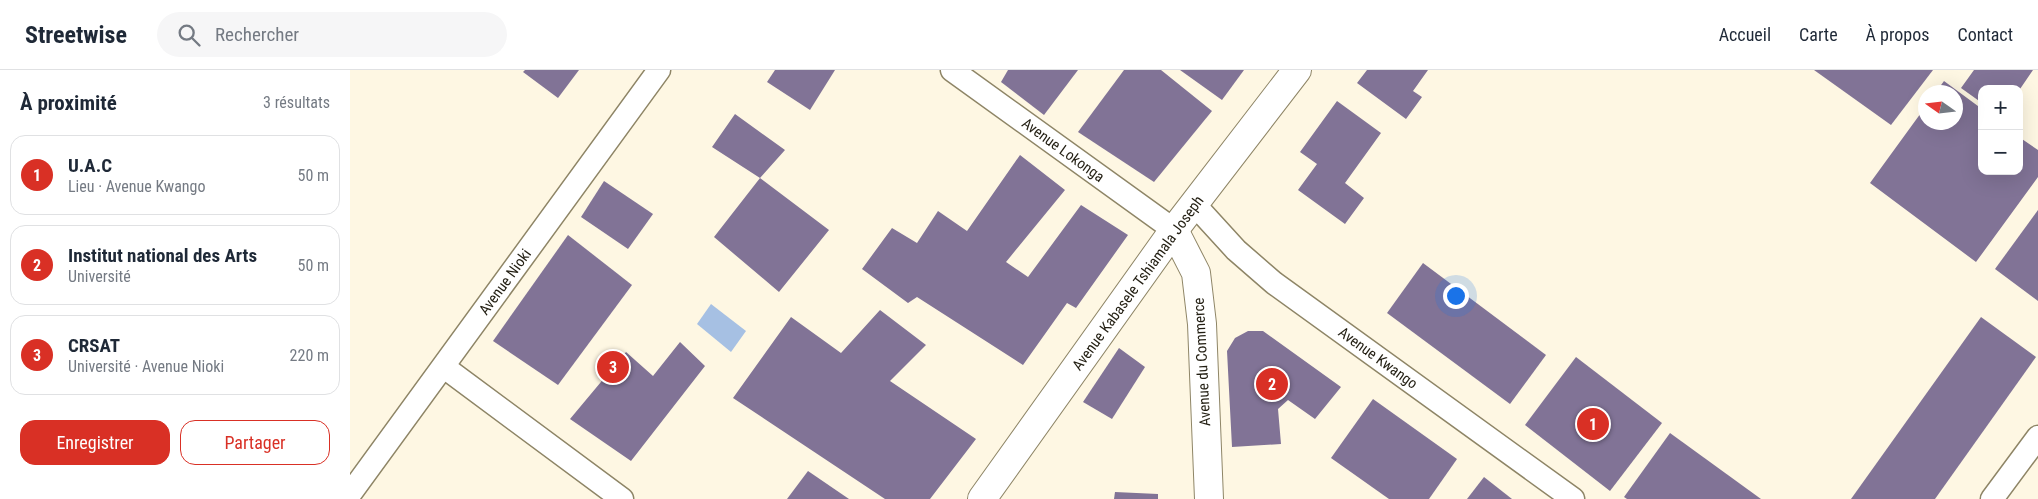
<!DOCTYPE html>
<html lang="fr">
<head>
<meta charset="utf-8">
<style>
  :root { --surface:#fff; --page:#f6f6f7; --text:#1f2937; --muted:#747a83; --line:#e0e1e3; --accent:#d93025 }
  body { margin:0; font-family:"Roboto Condensed",sans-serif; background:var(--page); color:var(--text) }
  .controls { position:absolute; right:15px; top:15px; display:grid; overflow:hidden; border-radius:10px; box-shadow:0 5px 20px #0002 }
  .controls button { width:45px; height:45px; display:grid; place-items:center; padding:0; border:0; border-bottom:1px solid var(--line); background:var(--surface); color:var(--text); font:25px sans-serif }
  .compass { position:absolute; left:1568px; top:15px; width:45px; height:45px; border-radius:50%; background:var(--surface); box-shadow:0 5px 20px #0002; rotate:284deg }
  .you { position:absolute; left:1105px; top:225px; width:18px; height:18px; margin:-12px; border:4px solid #fff; border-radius:50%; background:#1a73e8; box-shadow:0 0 0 8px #1a73e833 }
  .badge { display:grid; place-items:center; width:32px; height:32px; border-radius:50%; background:var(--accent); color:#fff; font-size:16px; font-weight:700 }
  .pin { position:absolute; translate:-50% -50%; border:2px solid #fff; box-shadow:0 1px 5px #0006 }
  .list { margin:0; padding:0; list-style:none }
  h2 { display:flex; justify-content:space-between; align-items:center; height:65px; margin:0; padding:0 20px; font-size:21px }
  h2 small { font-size:16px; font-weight:400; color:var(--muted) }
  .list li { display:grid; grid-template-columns:32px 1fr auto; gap:15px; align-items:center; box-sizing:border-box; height:80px; margin:0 10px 10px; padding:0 10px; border:1px solid var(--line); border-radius:15px }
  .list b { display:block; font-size:19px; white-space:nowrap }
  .list p { margin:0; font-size:16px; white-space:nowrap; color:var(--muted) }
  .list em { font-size:16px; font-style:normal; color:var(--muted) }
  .actions { display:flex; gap:10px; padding:15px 20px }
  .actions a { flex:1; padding:11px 0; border:1px solid var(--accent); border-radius:15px; text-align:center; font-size:18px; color:var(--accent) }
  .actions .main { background:var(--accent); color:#fff }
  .icon { flex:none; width:28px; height:28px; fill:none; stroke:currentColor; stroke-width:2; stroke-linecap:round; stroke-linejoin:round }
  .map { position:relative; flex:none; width:1688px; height:429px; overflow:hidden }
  header { display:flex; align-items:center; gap:30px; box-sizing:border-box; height:70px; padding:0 25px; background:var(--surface); border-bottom:1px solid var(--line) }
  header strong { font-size:24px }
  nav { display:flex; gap:28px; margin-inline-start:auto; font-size:18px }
  .search { width:350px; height:45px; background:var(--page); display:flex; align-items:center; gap:12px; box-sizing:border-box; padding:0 18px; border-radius:28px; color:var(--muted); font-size:19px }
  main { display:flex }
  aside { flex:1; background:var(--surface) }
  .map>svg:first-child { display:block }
</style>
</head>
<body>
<header>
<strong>Streetwise</strong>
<div class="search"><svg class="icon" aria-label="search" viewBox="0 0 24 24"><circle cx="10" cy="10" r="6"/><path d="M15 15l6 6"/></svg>Rechercher</div>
<nav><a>Accueil</a><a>Carte</a><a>À propos</a><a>Contact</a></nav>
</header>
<main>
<aside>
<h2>À proximité<small>3 résultats</small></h2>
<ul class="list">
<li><span class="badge">1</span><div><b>U.A.C</b><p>Lieu · Avenue Kwango</p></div><em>50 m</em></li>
<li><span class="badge">2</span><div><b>Institut national des Arts</b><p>Université</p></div><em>50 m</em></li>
<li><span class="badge">3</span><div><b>CRSAT</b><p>Université · Avenue Nioki</p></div><em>220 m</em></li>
</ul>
<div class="actions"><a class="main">Enregistrer</a><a>Partager</a></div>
</aside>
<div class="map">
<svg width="1688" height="429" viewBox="0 0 1688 429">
  <rect width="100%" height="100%" fill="#fef7e3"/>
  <path fill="#a6c0e3" d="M 361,234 L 396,261 L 381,282 L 347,254 Z"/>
  <g fill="#817396">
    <path d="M 175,0 L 229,0 L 208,28 L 173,2 Z"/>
    <path d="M 425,0 L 485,0 L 460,40 L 417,12 Z"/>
    <path d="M 658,0 L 728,0 L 694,45 L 651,12 Z"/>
    <path d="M 774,0 L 811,0 L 862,41 L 804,112 L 728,62 Z"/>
    <path d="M 830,0 L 894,0 L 872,30 Z"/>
    <path d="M 1017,0 L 1078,0 L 1063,21 L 1072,27 L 1056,49 L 1007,13 Z"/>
    <path d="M 1464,0 L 1583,0 L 1541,55 Z"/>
    <path d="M 1624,0 L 1683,0 L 1670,19 L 1632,19 L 1632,33 L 1611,18 Z"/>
    <path d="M 1594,11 L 1632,39 L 1632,101 L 1669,101 L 1669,67 L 1688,80 L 1688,107 L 1626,192 L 1520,113 L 1576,36 L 1576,52 L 1606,52 L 1606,22 L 1586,22 Z"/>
    <path d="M 987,31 L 1031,63 L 995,113 L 1014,128 L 995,154 L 948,120 L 967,94 L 950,82 Z"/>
    <path d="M 385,44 L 435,80 L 410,108 L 479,160 L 429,222 L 364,167 L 410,108 L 362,77 Z"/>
    <path d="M 670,85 L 715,120 L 656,192 L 678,207 L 731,135 L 778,165 L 726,238 L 717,233 L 673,295 L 567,227 L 558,233 L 512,199 L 542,158 L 567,173 L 588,141 L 617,161 Z"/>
    <path d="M 254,111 L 303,144 L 278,179 L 231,147 Z"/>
    <path d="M 1688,140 L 1688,231 L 1645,199 Z"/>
    <path d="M 218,165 L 282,215 L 208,315 L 143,271 Z"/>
    <path d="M 1073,193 L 1196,285 L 1160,334 L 1037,243 Z"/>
    <path d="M 530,240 L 576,275 L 540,311 L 626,369 L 580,429 L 535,429 L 383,328 L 441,247 L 491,283 Z"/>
    <path d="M 1631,247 L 1686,287 L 1585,429 L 1501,429 Z"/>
    <path d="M 898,261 L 913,261 L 991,317 L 965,349 L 938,330 L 928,339 L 931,374 L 882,377 L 877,281 L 885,268 Z"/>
    <path d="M 330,272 L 355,296 L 281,391 L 220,349 L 276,282 L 303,306 Z"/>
    <path d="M 769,278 L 795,297 L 762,349 L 733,332 Z"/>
    <path d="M 1226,287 L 1312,353 L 1260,421 L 1175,355 Z"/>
    <path d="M 1023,329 L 1107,389 L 1079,429 L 1039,429 L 981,388 Z"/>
    <path d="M 1320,363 L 1411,429 L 1277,429 L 1274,427 Z"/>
    <path d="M 458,401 L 499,429 L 437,429 Z"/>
    <path d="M 1134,407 L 1162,429 L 1117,429 Z"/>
    <path d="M 765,422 L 808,424 L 808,429 L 764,429 Z"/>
  </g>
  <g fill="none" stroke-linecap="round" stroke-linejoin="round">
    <defs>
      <g id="street">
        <path d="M 602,0 L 824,160"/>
        <path d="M 844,134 L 886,180 L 924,213 L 1223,429"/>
        <path d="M 94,297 L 272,429"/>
        <path d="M 0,424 L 309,0"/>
        <path d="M 1642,429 L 1688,367"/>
      </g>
      <g id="secondary">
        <path d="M 824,160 L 846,203 L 852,254 L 859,429"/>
        <path d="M 632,429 L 824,160 L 947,0"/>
      </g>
    </defs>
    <use href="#street" stroke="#8e8566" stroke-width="25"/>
    <use href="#secondary" stroke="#8e8566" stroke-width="30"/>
    <use href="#street" stroke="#fff" stroke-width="22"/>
    <use href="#secondary" stroke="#fff" stroke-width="28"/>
  </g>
  <g text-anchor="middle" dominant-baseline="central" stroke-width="4" stroke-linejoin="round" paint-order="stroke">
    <g font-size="15" fill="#221e12" stroke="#fff">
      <text transform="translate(713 80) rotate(36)">Avenue Lokonga</text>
      <text transform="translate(155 212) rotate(-54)">Avenue Nioki</text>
      <text transform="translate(788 213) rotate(-54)">Avenue Kabasele Tshiamala Joseph</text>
      <text transform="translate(1028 288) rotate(36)">Avenue Kwango</text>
      <text transform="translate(852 292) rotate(-93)">Avenue du Commerce</text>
    </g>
  </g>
</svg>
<div class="controls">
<button>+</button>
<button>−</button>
</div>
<svg class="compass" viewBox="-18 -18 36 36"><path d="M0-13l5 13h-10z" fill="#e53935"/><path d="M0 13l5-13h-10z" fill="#747a83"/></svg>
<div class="you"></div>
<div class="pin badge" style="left:1243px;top:354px">1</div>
<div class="pin badge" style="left:922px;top:314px">2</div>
<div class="pin badge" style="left:263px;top:297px">3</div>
</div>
</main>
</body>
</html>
